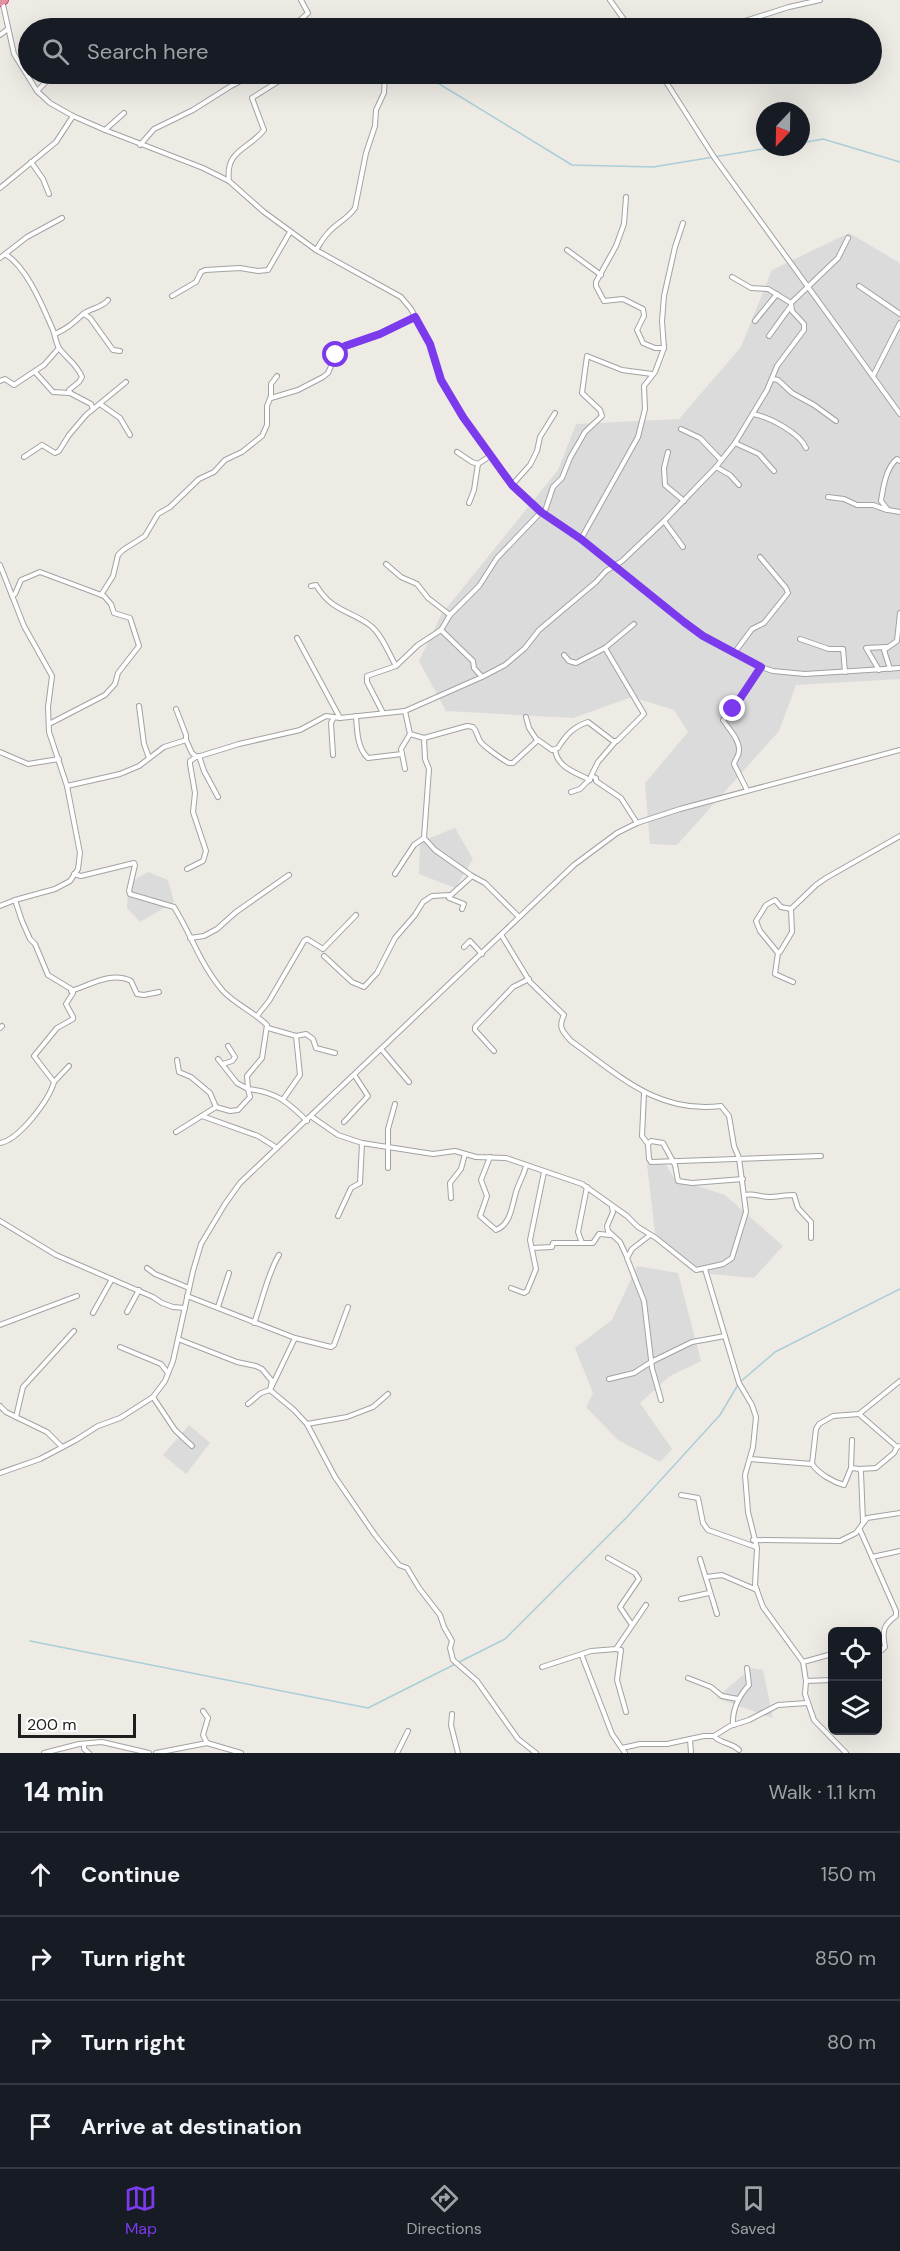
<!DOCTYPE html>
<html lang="en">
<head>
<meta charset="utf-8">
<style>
  :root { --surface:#171b24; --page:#20242c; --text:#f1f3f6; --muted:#9ea1a6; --line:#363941; --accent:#7c3aed }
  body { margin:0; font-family:"DM Sans",sans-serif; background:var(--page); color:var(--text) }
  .controls { position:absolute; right:18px; bottom:18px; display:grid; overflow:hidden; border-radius:9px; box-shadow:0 6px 24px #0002 }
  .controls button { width:54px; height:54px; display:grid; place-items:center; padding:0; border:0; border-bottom:2px solid var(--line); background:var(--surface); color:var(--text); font:30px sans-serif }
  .compass { position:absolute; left:756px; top:102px; width:54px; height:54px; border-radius:50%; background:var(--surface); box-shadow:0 6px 24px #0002; rotate:202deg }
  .scale { position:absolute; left:18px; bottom:15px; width:118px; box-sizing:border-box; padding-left:6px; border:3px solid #1e1e1e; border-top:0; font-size:16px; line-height:21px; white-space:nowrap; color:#1e1e1e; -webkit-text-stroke:4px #fff; paint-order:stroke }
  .stop { position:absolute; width:18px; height:18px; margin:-14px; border:4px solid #7c3aed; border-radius:50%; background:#fff }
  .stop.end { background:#7c3aed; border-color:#fff; box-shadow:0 2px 6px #0008 }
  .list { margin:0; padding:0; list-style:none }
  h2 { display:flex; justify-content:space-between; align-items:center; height:78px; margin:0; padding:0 24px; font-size:26px }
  h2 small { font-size:20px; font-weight:400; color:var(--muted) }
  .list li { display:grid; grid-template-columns:39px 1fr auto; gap:18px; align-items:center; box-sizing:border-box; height:84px; padding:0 24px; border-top:2px solid var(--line) }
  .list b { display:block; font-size:22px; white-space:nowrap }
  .list em { font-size:20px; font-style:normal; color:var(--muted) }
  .icon { flex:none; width:33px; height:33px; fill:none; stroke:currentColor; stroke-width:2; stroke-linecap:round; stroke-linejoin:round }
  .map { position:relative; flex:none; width:900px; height:1753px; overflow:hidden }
  .search { position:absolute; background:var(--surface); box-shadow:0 6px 24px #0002; left:18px; right:18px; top:18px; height:66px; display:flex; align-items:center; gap:15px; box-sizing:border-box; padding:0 21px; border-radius:33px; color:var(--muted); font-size:22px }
  .sheet { height:414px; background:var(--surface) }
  nav { display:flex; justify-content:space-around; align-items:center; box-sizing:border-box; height:84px; border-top:2px solid var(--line); background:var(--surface); font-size:16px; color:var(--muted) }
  nav a { display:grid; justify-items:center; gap:3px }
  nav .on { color:var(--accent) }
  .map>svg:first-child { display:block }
</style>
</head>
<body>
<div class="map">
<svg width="900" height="1753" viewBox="0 0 900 1753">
  <rect width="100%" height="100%" fill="#eeebe5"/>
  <g fill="#dcdbdb">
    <path d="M 849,233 L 900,263 L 900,679 L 796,685 L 779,731 L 677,845 L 650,844 L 645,783 L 688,732 L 674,710 L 632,697 L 573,718 L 446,711 L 419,661 L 441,615 L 558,470 L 576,424 L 679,419 L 741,347 L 772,270 Z"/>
    <path d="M 455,828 L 473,859 L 455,888 L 419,874 L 420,842 Z"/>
    <path d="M 148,872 L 168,880 L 174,902 L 140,922 L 127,908 L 128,884 Z"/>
    <path d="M 662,1158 L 674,1178 L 725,1195 L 783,1246 L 754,1278 L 700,1273 L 655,1233 L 647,1164 Z"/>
    <path d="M 637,1266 L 678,1273 L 701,1361 L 670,1376 L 640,1403 L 672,1449 L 660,1462 L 618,1440 L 586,1407 L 593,1393 L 575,1348 L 612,1320 Z"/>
    <path d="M 189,1425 L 210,1443 L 186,1474 L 163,1455 Z"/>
    <path d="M 751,1668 L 763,1670 L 773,1718 L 716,1698 Z"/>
  </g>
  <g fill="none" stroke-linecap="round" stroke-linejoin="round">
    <g stroke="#aaced8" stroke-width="1.5">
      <path d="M 349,26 L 353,28"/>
      <path d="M 423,74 L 572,165 L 653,167 L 774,147"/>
      <path d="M 801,143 L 823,139 L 900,162"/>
      <path d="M 30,1641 L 368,1708 L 505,1639 L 627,1517 L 720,1415 L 739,1383 L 775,1352 L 900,1289"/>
    </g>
    <defs>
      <g id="street">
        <path d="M 2,0 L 14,54 L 37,91 L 50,103 L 73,116 L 105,130 L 203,168 L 229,181 L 264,212 L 316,250 L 401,297 L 411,309 L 430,344 L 441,380 L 463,417 L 505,477 L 541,512 L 581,539 L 684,622 L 703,635 L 761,667 L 773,671 L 805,674 L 900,668"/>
        <path d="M 610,0 L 630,28"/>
        <path d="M 291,28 L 308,13 L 301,0"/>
        <path d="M 723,28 L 789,7 L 820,0"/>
        <path d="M 0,35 L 8,29"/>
        <path d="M 661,74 L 714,157 L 900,414"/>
        <path d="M 37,91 L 54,74"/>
        <path d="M 105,130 L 124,113"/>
        <path d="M 140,145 L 154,129 L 193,110 L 231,86 L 254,74"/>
        <path d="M 31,162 L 43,179 L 49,194"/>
        <path d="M 229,181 C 225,150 248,150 264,130 L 252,98 L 290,74"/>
        <path d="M 0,188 L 56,142 L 73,116"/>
        <path d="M 626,197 L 624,224 L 616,246 L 596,282 L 596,286 L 604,301 L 623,299 L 643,309 L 644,316 L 637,330 L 643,343 L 655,348 L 664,348"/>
        <path d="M 316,250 C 320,244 323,238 328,233 C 336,223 348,219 355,208 L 366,153 L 375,126 L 376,110 L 384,93 L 385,74"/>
        <path d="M 567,250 L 601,275"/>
        <path d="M 5,254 C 27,267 43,307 53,330 C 55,335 56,343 59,348 C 66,358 77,364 82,377 L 79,382 L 69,390 L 70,393 L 91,404 L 93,409"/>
        <path d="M 0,258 L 27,237 L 62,218"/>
        <path d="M 732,277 L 751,288 L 768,289 L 791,303"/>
        <path d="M 859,286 L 900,314"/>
        <path d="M 172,296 L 196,282 L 201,272 L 205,270 L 240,268 L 258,271 L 268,270 L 290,232"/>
        <path d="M 84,314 L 90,318 L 113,350 L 120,351"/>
        <path d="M 755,321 L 777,294"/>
        <path d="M 55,334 C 68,328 72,324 83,314 C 91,308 102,308 108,300"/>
        <path d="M 769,336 L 790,307"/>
        <path d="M 35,372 L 53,392 L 70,393"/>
        <path d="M 873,376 L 900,323"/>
        <path d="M 773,379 L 778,380 L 792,393 L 814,405 L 836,421"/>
        <path d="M 0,381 L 5,379 L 14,385 L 44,365 L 59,348"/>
        <path d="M 271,398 L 298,390 L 323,377 L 328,373 L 336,355 L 345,347 L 380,334 L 415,317"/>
        <path d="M 100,404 L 120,418 L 130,435"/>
        <path d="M 753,414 C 769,417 800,433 806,448"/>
        <path d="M 681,429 L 700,438 L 721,460"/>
        <path d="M 735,443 L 759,454 L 774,471"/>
        <path d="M 457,452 L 472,462 L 478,464"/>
        <path d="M 668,452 L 664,468 L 665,485 L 684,501"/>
        <path d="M 24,457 L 42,445 L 55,453 L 59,451 L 69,435 L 86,415 L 126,382"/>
        <path d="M 900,461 L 897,459 C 886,467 883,488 881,501 L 888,510 L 900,512"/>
        <path d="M 716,467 L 730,475 L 739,485"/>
        <path d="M 512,485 L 530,465 L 537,451 L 540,437 L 555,413"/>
        <path d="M 828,497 L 844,499 L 857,505 L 873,505 L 887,510"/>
        <path d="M 469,503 L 474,490 L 478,464 L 490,456"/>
        <path d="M 544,514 L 553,487 L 562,478 L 570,458 L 585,432 L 602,416 L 600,410 L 582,393 L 587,356 L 622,370 L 652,374"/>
        <path d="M 664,521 L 683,547"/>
        <path d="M 581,539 L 638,437 L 645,409 L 644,386 L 655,372 L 664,348 L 662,321 L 664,296 L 675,247 L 683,223"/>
        <path d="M 386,564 L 401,577 L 417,584 L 428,598 L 450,615"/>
        <path d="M 0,565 L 24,626 L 52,676 L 48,707 L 49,732 L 67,786 L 80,853 L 78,869 L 70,881 L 55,889 L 15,900 L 0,906"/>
        <path d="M 311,586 L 316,585 C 333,613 349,609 371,626 C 382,635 389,654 396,666"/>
        <path d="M 101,595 L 113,576 L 118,555 L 123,550 L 145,536 L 158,514 L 170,507 L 199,479 L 214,472 L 225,460 L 242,452 L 262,436 L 267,425 L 267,406 L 271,396 L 271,384 L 277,376"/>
        <path d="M 12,596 L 15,594 L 21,580 L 40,572 L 104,596 L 111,604 L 114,613 L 130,618 L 139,646 L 118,673 L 115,684 L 105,695 L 49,724"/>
        <path d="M 441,630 L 450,615 L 479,586 L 497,558 L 541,512"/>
        <path d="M 297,638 L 340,718"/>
        <path d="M 800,639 L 829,649 L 843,649 L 845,672"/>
        <path d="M 735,652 L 752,629 L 764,623 L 788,593 L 786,588 L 760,557"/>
        <path d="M 564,655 L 569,661 L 576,663 L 605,648"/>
        <path d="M 890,669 L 884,650 L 897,641 L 900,613"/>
        <path d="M 879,670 L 866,648 L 886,647"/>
        <path d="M 139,706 L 144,744 L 149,758"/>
        <path d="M 176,709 L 186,735 L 186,740"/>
        <path d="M 405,711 L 410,734 L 424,738 L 425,759 L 429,769 L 424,838 L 435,850 L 472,876 L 485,883 L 519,917"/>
        <path d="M 383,713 L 367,682 L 367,676 L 396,666 L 418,645 L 441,630 L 473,661 L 474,668 L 482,677"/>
        <path d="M 356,716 C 357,730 357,748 368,758 L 402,754"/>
        <path d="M 526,717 L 529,728 L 537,740"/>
        <path d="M 424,738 L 467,726 L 473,727 C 477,731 477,736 480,741 C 483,746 503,760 509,763 L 513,763 L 538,740 L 552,750 L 558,748 C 566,735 573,727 588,722 L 613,741 L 617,741 L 644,714 L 605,648 L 634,624"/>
        <path d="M 616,741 L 598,762 L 591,776 L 596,778 L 596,781 L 621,798 L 637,823"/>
        <path d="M 555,750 C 558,768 575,772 590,780"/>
        <path d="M 0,752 L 28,764 L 59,759"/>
        <path d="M 333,755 L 331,723 L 334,717"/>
        <path d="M 199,756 L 204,771 L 218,797"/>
        <path d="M 405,769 L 401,749 L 410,734"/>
        <path d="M 67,786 L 120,774 L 139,766 L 164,747 L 186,740 L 192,753 L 197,757 L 239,744 L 300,730 L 326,716 L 340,718 L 405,711 L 482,677 L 505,665 L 525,648 L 539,630 L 596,582 L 606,571 L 622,561 L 664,521 L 716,467 L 735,443 L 767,390 L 777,366 L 804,330 L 804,324 L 792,311 L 791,303 L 838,258 L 848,238"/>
        <path d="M 747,790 L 734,764 C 735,759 739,756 739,751 C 740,740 728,728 723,720 L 733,709 L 761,667"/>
        <path d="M 571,792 L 580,789 L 590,779"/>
        <path d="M 187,869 L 203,861 L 206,851 L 193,812 L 195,793 L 190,764 L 190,761 L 196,757"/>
        <path d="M 74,874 L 81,876 L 134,863 L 135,865 L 129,891 L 130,894 L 174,907 C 191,934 201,966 223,991 C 235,1004 254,1012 267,1025 L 262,1058 L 247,1076 L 248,1089 C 276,1092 288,1102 307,1121"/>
        <path d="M 395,874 L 414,845 L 424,838"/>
        <path d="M 450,895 L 449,898 L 464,904 L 462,909"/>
        <path d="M 190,938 L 204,936 L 217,929 L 236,912 L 289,875"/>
        <path d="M 464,947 L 470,941 L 482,954"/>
        <path d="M 778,953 L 780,952 L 792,932 L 791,909"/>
        <path d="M 324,956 L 352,982 L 364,987 L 377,973 L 395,938 L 415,915 L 423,902 L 432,896 L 451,895 L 472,876"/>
        <path d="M 793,982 L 775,974 L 778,953 L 760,931 L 756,921 L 766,905 L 775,900 L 781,907 L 791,909 L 816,885 L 826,878 L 900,836"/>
        <path d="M 71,991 C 90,985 112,971 131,981 L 137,994 L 144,995 L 159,992"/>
        <path d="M 257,1016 L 269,1001 L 304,941 L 307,939 L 323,949 L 356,915"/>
        <path d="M 0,1028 L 2,1026"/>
        <path d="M 268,1028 L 296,1036 L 306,1034 L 313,1039 L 316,1048 L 335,1053"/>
        <path d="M 382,1050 L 409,1082"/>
        <path d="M 494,1051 L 475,1030 L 475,1027 L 513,987 L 529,979"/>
        <path d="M 177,1060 L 179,1072 L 191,1077 L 210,1093 L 216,1107"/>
        <path d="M 223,1064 L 232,1061 L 235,1057 L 228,1046"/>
        <path d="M 54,1082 L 69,1066"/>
        <path d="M 644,1093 L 642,1136 L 648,1144 L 649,1159 L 651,1162 L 821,1156"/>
        <path d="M 284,1098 L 300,1075 L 296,1036"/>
        <path d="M 202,1116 L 258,1136 L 277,1148"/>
        <path d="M 312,1117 L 338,1135 L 362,1143 L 433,1154 L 455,1151 L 476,1157 L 506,1158 L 582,1184 L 627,1216 L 638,1227 L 656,1238 L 696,1270 L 723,1264 L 732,1258 L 746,1212 L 739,1158 L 734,1146 L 729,1116 L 721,1106 C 657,1114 619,1075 571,1041 C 562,1031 558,1027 564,1015 L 530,982 L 502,936"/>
        <path d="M 344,1122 L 368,1096 L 355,1076"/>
        <path d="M 176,1132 L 216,1107 L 230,1111 L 238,1110 L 250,1097 L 248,1089 L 237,1083 L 218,1059"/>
        <path d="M 0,1143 C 19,1140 49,1100 54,1082 L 34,1056 L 57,1028 L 73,1019 L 73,1017 L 66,1004 L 73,993 L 71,989 L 48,975 L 35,944 L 30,939 L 22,921 L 15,900"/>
        <path d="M 648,1144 L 651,1141 L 663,1143 L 675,1165 L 678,1181 L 692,1183 L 743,1179"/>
        <path d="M 490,1157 L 481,1180 L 487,1196 L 480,1216 L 496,1230 C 512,1224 512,1203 517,1189 C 520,1181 524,1174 526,1166"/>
        <path d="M 388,1168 L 388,1129 L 395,1104"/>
        <path d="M 587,1187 L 578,1232 L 582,1243 L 593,1243 L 599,1234 L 611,1235"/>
        <path d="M 745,1195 C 754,1193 760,1197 769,1197 C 777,1197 785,1195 794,1195 L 798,1208 L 811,1222 L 811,1238"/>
        <path d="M 451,1198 L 450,1183 L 461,1169 L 465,1154"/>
        <path d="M 612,1207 L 613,1212 L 607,1226 L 608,1231 L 620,1242 L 627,1257"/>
        <path d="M 338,1216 L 351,1188 L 360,1183 L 362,1143"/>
        <path d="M 0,1221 L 56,1255 L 153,1297 L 162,1303 L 173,1307 L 185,1308"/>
        <path d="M 650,1235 L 632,1249 L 627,1258 L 644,1301 L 652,1368 L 661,1400"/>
        <path d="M 532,1248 L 552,1247 L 553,1243 L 582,1243"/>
        <path d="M 147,1268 L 155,1274 L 189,1288"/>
        <path d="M 705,1269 L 739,1383 L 752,1405 L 756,1417 L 753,1447 L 745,1475 L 748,1512 L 757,1548 L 755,1585 L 763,1607 L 803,1662 L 806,1681 L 805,1694 L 814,1720 L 846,1753"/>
        <path d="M 511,1288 L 524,1293 L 527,1291 L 536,1269 L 530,1240 L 544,1172"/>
        <path d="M 187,1296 L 295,1338 L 270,1390 L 261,1393 L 248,1404"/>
        <path d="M 218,1307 L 229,1273"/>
        <path d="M 127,1312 L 139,1290"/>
        <path d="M 93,1313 L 112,1279"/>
        <path d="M 254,1323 C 262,1302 268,1272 279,1255"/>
        <path d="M 0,1325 L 77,1296"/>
        <path d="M 295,1338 L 331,1347 L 334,1345 L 348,1307"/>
        <path d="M 178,1339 L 237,1362 L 256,1366 L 262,1369 L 272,1381 L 270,1390 L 294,1410 L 307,1424 L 335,1477 L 375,1535 L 399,1565 L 407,1568 L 419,1588 L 440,1615 L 444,1627 L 452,1641 L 450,1648 L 453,1660 L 477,1681 L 518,1739 L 536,1753"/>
        <path d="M 120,1347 L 161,1364 L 168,1373"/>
        <path d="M 609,1379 L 634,1373 L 651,1362 L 692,1342 L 725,1336"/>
        <path d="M 153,1397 L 175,1430 L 192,1446"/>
        <path d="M 0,1406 L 6,1412 L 16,1417"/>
        <path d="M 859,1414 L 897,1447 L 900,1446"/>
        <path d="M 307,1424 L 347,1417 L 373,1407 L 388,1394"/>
        <path d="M 62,1447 L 47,1432 L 16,1417 L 23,1387 L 74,1331"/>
        <path d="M 750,1459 L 812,1464 L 816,1429 L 819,1424 L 833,1416 L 859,1414 L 900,1381"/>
        <path d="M 812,1464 C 819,1474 833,1482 844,1485 L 851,1468 L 852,1440"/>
        <path d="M 851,1468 L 860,1469 L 861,1472 L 863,1522"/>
        <path d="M 860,1469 L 876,1468 L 894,1453 L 897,1447"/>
        <path d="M 0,1473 L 40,1459 L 76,1440 L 98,1426 L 120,1418 L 153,1397 L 165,1381 L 173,1361 L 193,1271 L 201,1244 L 225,1204 L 240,1183 L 574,865 L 617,833 L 637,823 L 680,809 L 900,750"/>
        <path d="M 681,1495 L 698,1498 L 703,1523 L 708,1530 L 756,1547"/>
        <path d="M 860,1530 L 896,1611 L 896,1616 C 883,1625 882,1631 885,1647 L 882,1650 L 878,1650"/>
        <path d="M 753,1540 L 840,1541 L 856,1533 L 867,1518 L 900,1513"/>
        <path d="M 872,1557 L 900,1551"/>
        <path d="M 608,1558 L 635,1573 L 639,1579 L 620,1607 L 632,1625"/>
        <path d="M 700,1559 L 717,1614"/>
        <path d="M 706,1577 L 722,1575 L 757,1590"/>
        <path d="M 681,1599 L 709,1593"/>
        <path d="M 616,1649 L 621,1650 L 617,1680 L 626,1712"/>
        <path d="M 582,1656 L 612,1734 L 625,1753"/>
        <path d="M 803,1662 L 832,1654"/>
        <path d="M 542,1667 L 591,1651 L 616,1649 L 646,1605"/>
        <path d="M 688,1678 L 711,1687 L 722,1696 L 738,1699"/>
        <path d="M 806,1681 L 832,1680"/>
        <path d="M 203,1711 L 208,1718 L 203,1735 L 207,1743"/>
        <path d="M 452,1714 L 451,1725 L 458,1753"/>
        <path d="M 733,1725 C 732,1709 738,1697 749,1685 L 747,1668"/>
        <path d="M 714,1736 C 720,1744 732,1742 739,1750"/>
        <path d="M 84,1744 L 84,1749 L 89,1753"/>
        <path d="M 622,1748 L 640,1744 L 667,1744 L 690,1739"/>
        <path d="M 44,1753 L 79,1744 L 102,1742 L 149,1753"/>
        <path d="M 156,1753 L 207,1743 L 241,1753"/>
        <path d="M 397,1753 L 408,1731"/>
        <path d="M 691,1753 L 690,1739 L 704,1736 L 714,1736 L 730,1726 L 749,1720 L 778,1705 L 807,1703"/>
      </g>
      <path id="highway" d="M 0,2 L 4,0"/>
    </defs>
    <use href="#street" stroke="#a2a2a2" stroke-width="6"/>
    <use href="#highway" stroke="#ca356a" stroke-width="10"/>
    <use href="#street" stroke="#fff" stroke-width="4"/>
    <use href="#highway" stroke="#de94a3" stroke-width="8"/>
  </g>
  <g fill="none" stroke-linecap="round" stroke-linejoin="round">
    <path stroke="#7c3aed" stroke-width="8" d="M 336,355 L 345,346 L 380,334 L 415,317 L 430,344 L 441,380 L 463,417 L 512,485 L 541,512 L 581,539 L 684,622 L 703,636 L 761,667 L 733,709"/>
  </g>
</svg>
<div class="controls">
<button><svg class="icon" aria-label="locate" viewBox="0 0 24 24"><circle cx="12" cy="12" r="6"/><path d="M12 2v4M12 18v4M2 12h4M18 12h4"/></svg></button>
<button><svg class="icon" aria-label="layers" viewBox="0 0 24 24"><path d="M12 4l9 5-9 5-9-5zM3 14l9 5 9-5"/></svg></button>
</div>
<svg class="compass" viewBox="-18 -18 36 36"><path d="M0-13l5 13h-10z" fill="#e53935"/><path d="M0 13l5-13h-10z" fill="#9ea1a6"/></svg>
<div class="scale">200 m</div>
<div class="stop" style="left:336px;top:355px"></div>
<div class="stop end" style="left:733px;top:709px"></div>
<div class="search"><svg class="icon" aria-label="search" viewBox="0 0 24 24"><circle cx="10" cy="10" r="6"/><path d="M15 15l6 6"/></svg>Search here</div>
</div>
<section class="sheet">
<h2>14 min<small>Walk · 1.1 km</small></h2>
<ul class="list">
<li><svg class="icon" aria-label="ahead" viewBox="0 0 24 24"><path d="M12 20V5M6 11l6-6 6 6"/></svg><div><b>Continue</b></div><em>150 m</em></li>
<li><svg class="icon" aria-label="right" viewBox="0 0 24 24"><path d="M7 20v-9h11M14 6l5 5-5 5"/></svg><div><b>Turn right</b></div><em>850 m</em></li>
<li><svg class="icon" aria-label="right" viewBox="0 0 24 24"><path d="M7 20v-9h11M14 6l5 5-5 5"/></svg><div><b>Turn right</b></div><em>80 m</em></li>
<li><svg class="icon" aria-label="arrive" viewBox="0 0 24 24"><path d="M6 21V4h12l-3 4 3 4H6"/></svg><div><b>Arrive at destination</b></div></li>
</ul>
</section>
<nav>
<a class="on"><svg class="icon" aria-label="map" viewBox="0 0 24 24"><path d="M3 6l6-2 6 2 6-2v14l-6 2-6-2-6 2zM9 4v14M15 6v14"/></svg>Map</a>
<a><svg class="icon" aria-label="directions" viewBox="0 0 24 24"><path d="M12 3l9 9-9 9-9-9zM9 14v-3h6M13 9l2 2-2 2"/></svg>Directions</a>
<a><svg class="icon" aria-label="saved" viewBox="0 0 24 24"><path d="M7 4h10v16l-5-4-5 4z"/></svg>Saved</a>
</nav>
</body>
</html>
